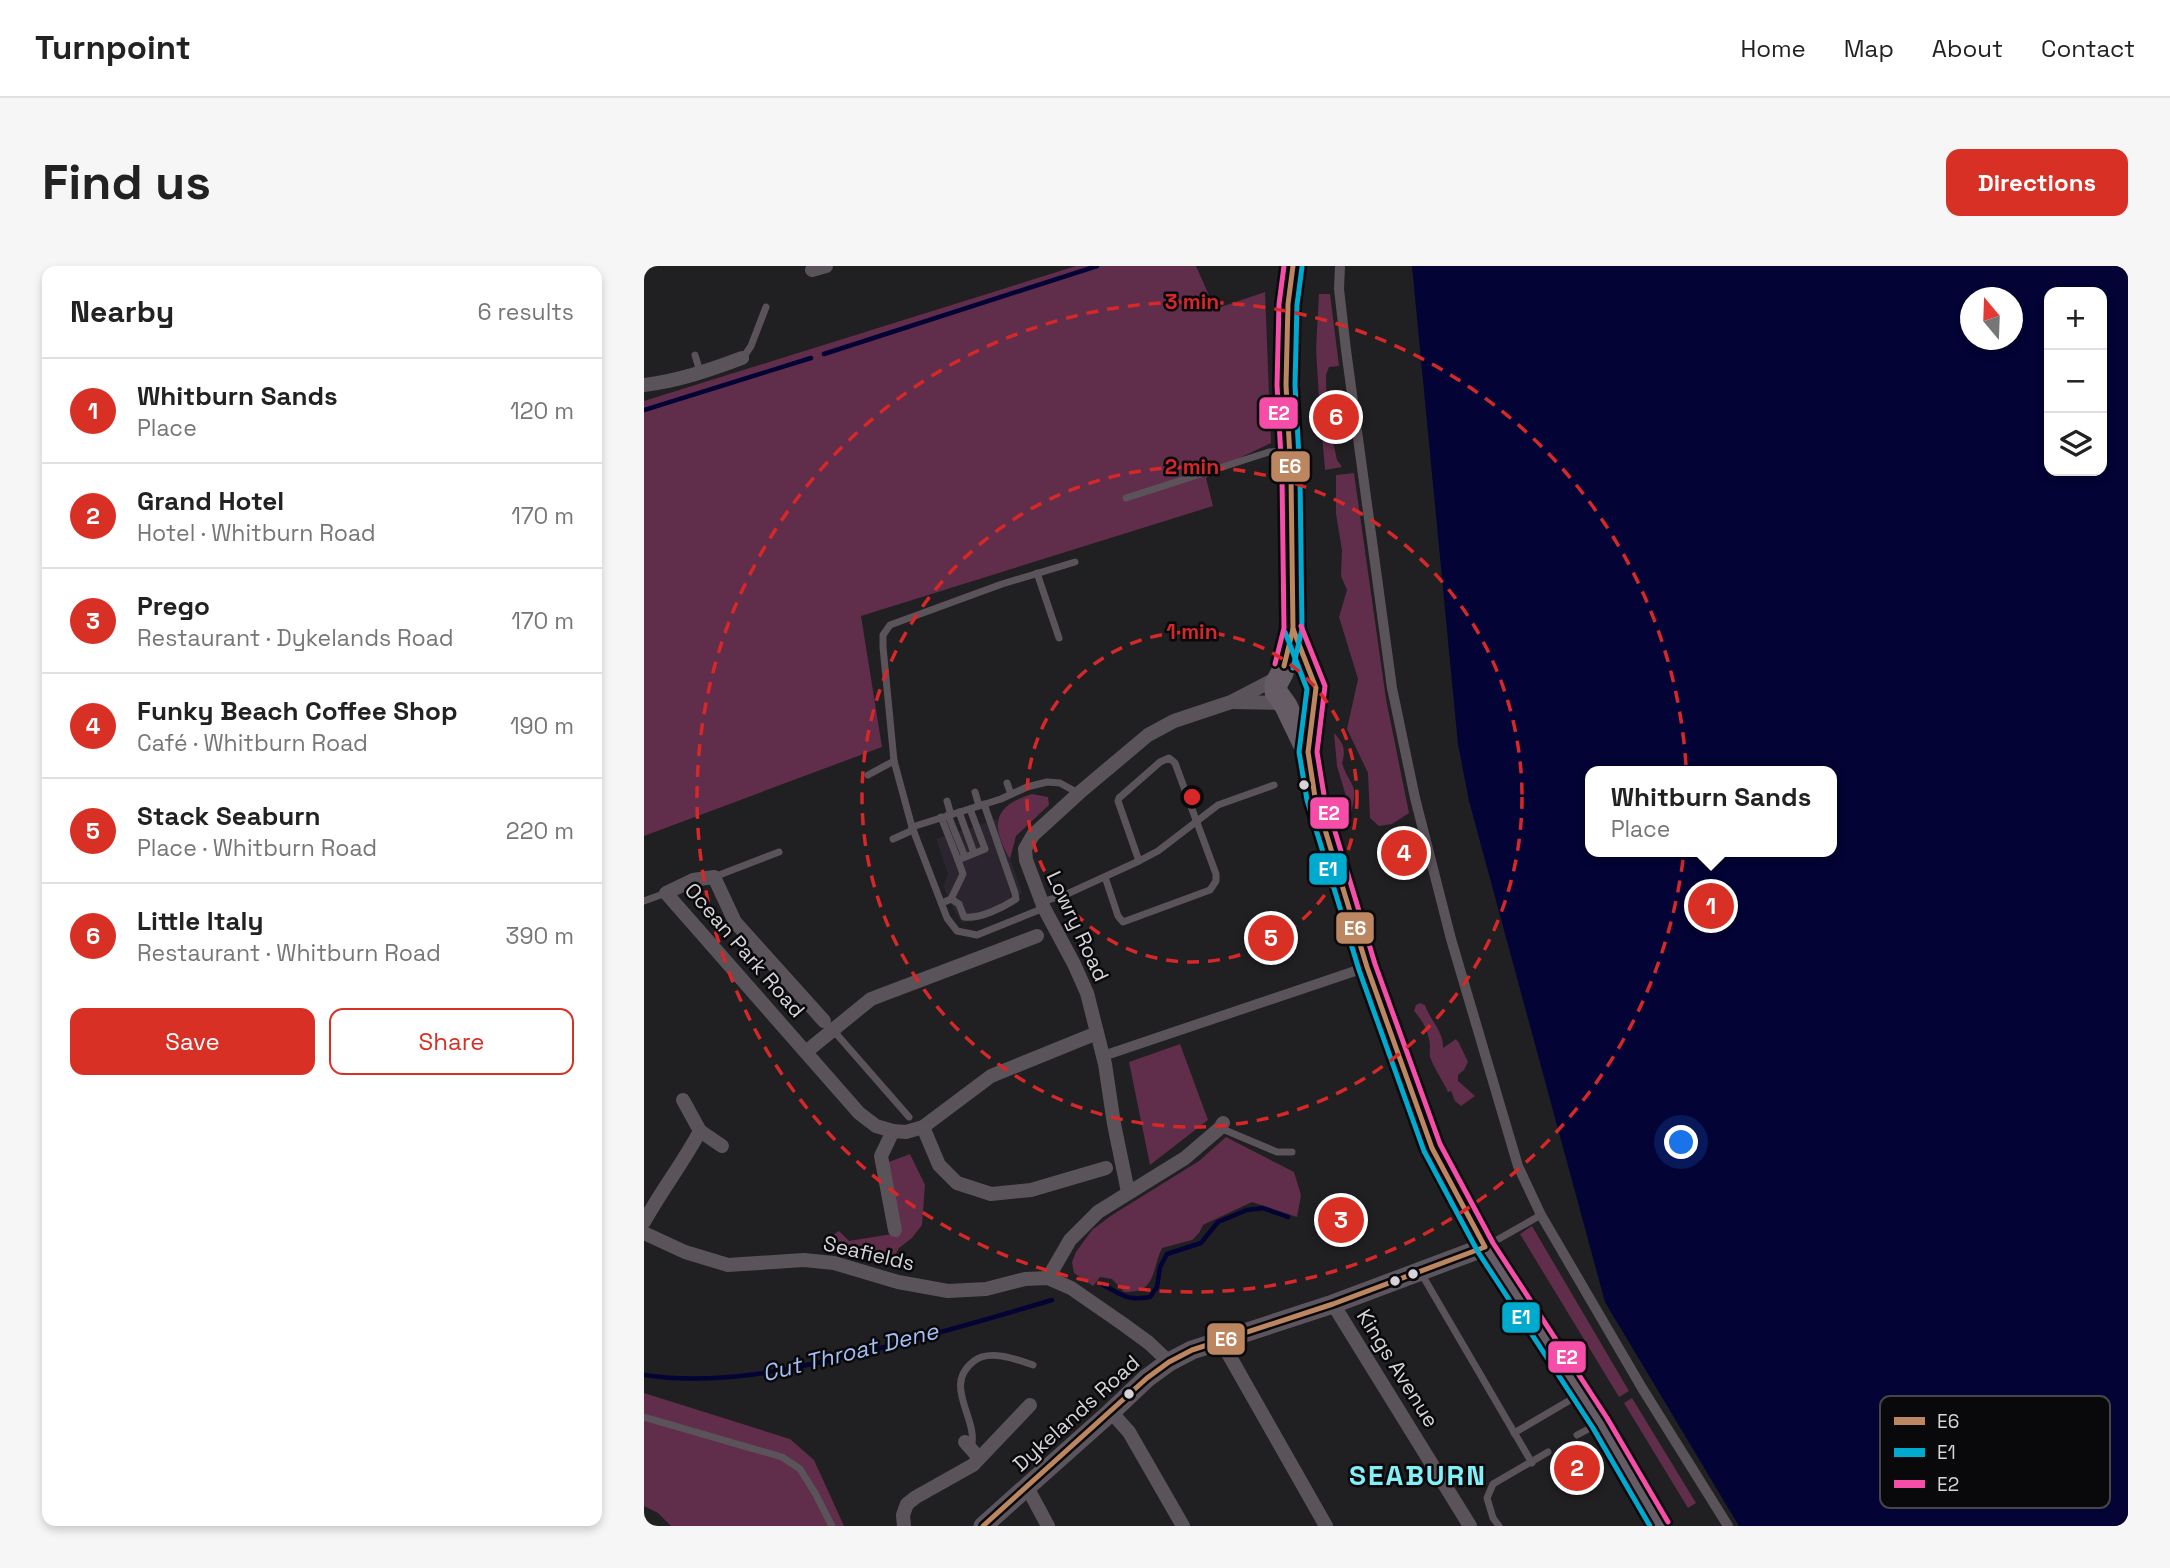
<!DOCTYPE html>
<html lang="en">
<head>
<meta charset="utf-8">
<style>
  :root { --surface:#fff; --page:#f6f6f6; --text:#222; --muted:#767676; --line:#e0e0e0; --accent:#d93025 }
  body { margin:0; font-family:"Space Grotesk",sans-serif; background:var(--page); color:var(--text) }
  .controls { position:absolute; right:21px; top:21px; display:grid; overflow:hidden; border-radius:14px; box-shadow:0 4px 10px #0003 }
  .controls button { width:63px; height:63px; display:grid; place-items:center; padding:0; border:0; border-bottom:2px solid var(--line); background:var(--surface); color:var(--text); font:35px sans-serif }
  .compass { position:absolute; left:1316px; top:21px; width:63px; height:63px; border-radius:50%; background:var(--surface); box-shadow:0 4px 10px #0003; rotate:341deg }
  .you { position:absolute; left:1038px; top:877px; width:24px; height:24px; margin:-18px; border:5px solid #fff; border-radius:50%; background:#1a73e8; box-shadow:0 0 0 10px #1a73e833 }
  .badge { display:grid; place-items:center; width:46px; height:46px; border-radius:50%; background:var(--accent); color:#fff; font-size:23px; font-weight:700 }
  .pin { position:absolute; translate:-50% -50%; border:4px solid #fff; box-shadow:0 2px 7px #0006 }
  .popup { position:absolute; left:941px; top:500px; width:252px; height:91px; box-sizing:border-box; display:grid; place-content:center; border-radius:14px; background:var(--surface); filter:drop-shadow(0 2px 5px #0005); font-size:23px; white-space:nowrap; color:var(--muted) }
  .popup b { font-size:26px; color:var(--text) }
  .popup::after { content:''; position:absolute; left:50%; top:100%; margin-left:-14px; border:14px solid transparent; border-top-color:var(--surface) }
  .list { margin:0; padding:0; list-style:none }
  h2 { display:flex; justify-content:space-between; align-items:center; height:91px; margin:0; padding:0 28px; font-size:30px }
  h2 small { font-size:23px; font-weight:400; color:var(--muted) }
  .list li { display:grid; grid-template-columns:46px 1fr auto; gap:21px; align-items:center; box-sizing:border-box; height:105px; padding:0 28px; border-top:2px solid var(--line) }
  .list b { display:block; font-size:26px; white-space:nowrap }
  .list p { margin:0; font-size:23px; white-space:nowrap; color:var(--muted) }
  .list em { font-size:23px; font-style:normal; color:var(--muted) }
  .actions { display:flex; gap:14px; padding:21px 28px }
  .actions a { flex:1; padding:16px 0; border:2px solid var(--accent); border-radius:14px; text-align:center; font-size:24px; color:var(--accent) }
  .actions .main { background:var(--accent); color:#fff }
  .icon { flex:none; width:38px; height:38px; fill:none; stroke:currentColor; stroke-width:2; stroke-linecap:round; stroke-linejoin:round }
  .map { position:relative; flex:none; width:1484px; height:1260px; overflow:hidden; border-radius:14px }
  header { display:flex; align-items:center; gap:42px; box-sizing:border-box; height:98px; padding:0 35px; background:var(--surface); border-bottom:2px solid var(--line) }
  header strong { font-size:33px }
  nav { display:flex; gap:38px; margin-inline-start:auto; font-size:24px }
  .intro { display:flex; align-items:center; justify-content:space-between; box-sizing:border-box; height:168px; padding:0 42px }
  h1 { margin:0; font-size:49px }
  .button { padding:18px 32px; border-radius:14px; background:var(--accent); color:#fff; font-size:24px; font-weight:700 }
  main { display:flex; gap:42px; padding:0 42px }
  aside { flex:1; background:var(--surface); border-radius:14px; box-shadow:0 4px 10px #0003 }
  .map>svg:first-child { display:block }
</style>
</head>
<body>
<header>
<strong>Turnpoint</strong>
<nav><a>Home</a><a>Map</a><a>About</a><a>Contact</a></nav>
</header>
<div class="intro"><h1>Find us</h1><a class="button">Directions</a></div>
<main>
<aside>
<h2>Nearby<small>6 results</small></h2>
<ul class="list">
<li><span class="badge">1</span><div><b>Whitburn Sands</b><p>Place</p></div><em>120 m</em></li>
<li><span class="badge">2</span><div><b>Grand Hotel</b><p>Hotel · Whitburn Road</p></div><em>170 m</em></li>
<li><span class="badge">3</span><div><b>Prego</b><p>Restaurant · Dykelands Road</p></div><em>170 m</em></li>
<li><span class="badge">4</span><div><b>Funky Beach Coffee Shop</b><p>Café · Whitburn Road</p></div><em>190 m</em></li>
<li><span class="badge">5</span><div><b>Stack Seaburn</b><p>Place · Whitburn Road</p></div><em>220 m</em></li>
<li><span class="badge">6</span><div><b>Little Italy</b><p>Restaurant · Whitburn Road</p></div><em>390 m</em></li>
</ul>
<div class="actions"><a class="main">Save</a><a>Share</a></div>
</aside>
<div class="map">
<svg width="1484" height="1260" viewBox="0 0 1484 1260">
  <rect width="100%" height="100%" fill="#201f22"/>
  <path fill="#2a252f" d="M 353,553 L 357,577 L 366,593 L 378,626 L 370,639 L 340,653 L 318,657 L 309,642 L 299,620 L 304,608 L 292,573 Z"/>
  <g fill="#602d4a">
    <path d="M 432,0 L 552,0 L 571,43 L 621,26 L 627,177 L 579,200 L 562,212 L 569,240 L 217,350 L 238,481 L 0,570 L 0,135 Z"/>
    <path d="M 675,28 L 686,28 L 695,100 L 685,101 L 682,109 L 683,147 L 676,148 L 672,83 Z"/>
    <path d="M 685,156 L 693,194 L 698,201 L 681,204 L 677,157 Z"/>
    <path d="M 710,207 L 742,433 L 765,547 L 748,558 L 735,560 L 726,552 L 724,507 L 703,463 L 714,413 L 695,351 L 703,324 L 697,310 L 698,284 L 692,248 L 692,209 Z"/>
    <path d="M 690,467 C 700,478 702,483 698,497 C 707,524 715,515 707,547 L 693,500 Z"/>
    <path d="M 388,528 L 404,531 L 405,539 L 372,570 L 366,593 C 346,559 349,540 388,528 Z"/>
    <path d="M 776,737 L 781,739 C 786,754 800,766 799,782 L 812,773 L 815,777 L 824,796 L 820,804 L 814,809 L 814,815 L 831,830 L 817,840 L 811,835 L 807,825 L 804,826 C 798,813 791,804 786,791 C 785,787 786,784 786,780 C 785,766 779,755 770,745 L 772,739 Z"/>
    <path d="M 536,778 L 564,854 L 506,899 L 485,796 Z"/>
    <path d="M 582,871 L 650,906 L 657,929 L 653,951 L 608,936 L 559,959 L 555,967 L 548,974 L 518,982 C 507,1005 513,1027 480,1026 L 468,1013 L 456,1011 L 449,1020 L 430,1007 L 428,996 L 432,986 L 448,964 L 468,949 L 555,895 Z"/>
    <path d="M 266,888 L 281,919 L 278,959 L 268,972 L 255,982 L 246,998 L 181,982 L 181,974 L 195,965 L 205,975 L 254,967 L 242,897 Z"/>
    <path d="M 888,960 L 985,1125 L 975,1131 L 876,968 Z"/>
    <path d="M 0,1127 L 146,1173 L 170,1194 L 200,1260 L 27,1260 L 14,1247 L 0,1240 Z"/>
    <path d="M 988,1132 L 1052,1237 L 1044,1242 L 980,1137 Z"/>
  </g>
  <path fill="#030335" fill-rule="evenodd" d="M 768,0 L 1484,0 L 1484,1260 L 1095,1260 L 961,1036 L 825,535 L 814,478 ZM 1405,26 L 1458,26 L 1458,205 L 1405,205 ZM 1326,32 L 1368,32 L 1368,74 L 1326,74 ZM 946,505 L 1188,505 L 1188,586 L 946,586 Z"/>
  <g fill="none" stroke-linecap="round" stroke-linejoin="round">
    <g stroke="#030335" stroke-width="4.5">
      <path d="M 180,88 L 453,0"/>
      <path d="M 0,144 L 167,92"/>
      <path d="M 459,1019 C 479,1029 482,1035 506,1031 L 513,1021 L 516,1001 L 523,988 L 557,977 L 574,956 L 603,944 L 619,942 L 644,951"/>
      <path d="M 0,1109 C 74,1120 145,1104 217,1087 C 281,1071 345,1053 408,1034"/>
    </g>
    <g stroke="#5a535a" stroke-width="7">
      <path d="M 51,89 L 56,106"/>
      <path d="M 99,92 L 107,80 L 122,41"/>
      <path d="M 482,232 L 625,186 L 642,185"/>
      <path d="M 393,307 L 415,372"/>
      <path d="M 224,509 L 250,495"/>
      <path d="M 363,517 L 367,528"/>
      <path d="M 331,526 L 335,540"/>
      <path d="M 303,535 L 307,549"/>
      <path d="M 315,546 L 330,587"/>
      <path d="M 304,549 L 321,591"/>
      <path d="M 297,551 L 314,594"/>
      <path d="M 268,561 L 250,495 L 239,381 L 239,369 L 246,359 L 358,318 L 431,296"/>
      <path d="M 249,573 L 269,564"/>
      <path d="M 70,611 L 135,586"/>
      <path d="M 461,611 L 474,650 L 479,656 L 566,624 L 572,615 L 572,608 L 531,497 L 525,492 L 516,496 L 475,532 L 474,535 L 495,595"/>
      <path d="M 307,633 L 319,608 L 314,594 L 341,583 L 326,543"/>
      <path d="M 0,635 L 22,627"/>
      <path d="M 398,636 L 423,628 L 495,595 L 514,585 L 574,539 L 630,519"/>
      <path d="M 298,637 L 307,633 L 315,638 L 320,651 C 336,653 358,642 372,633 L 371,627 L 340,538"/>
      <path d="M 400,642 L 333,669 L 313,665 L 303,652 L 268,561 L 357,533 L 383,521 L 403,516 L 416,517 L 434,527"/>
      <path d="M 189,764 L 265,851"/>
      <path d="M 576,862 L 633,886 L 648,886"/>
      <path d="M 844,979 L 897,949"/>
      <path d="M 777,1007 L 888,1197"/>
      <path d="M 0,1151 L 138,1191 L 156,1203 L 171,1227 L 188,1260"/>
      <path d="M 870,1167 L 933,1130"/>
      <path d="M 933,1169 L 954,1158"/>
      <path d="M 327,1182 C 336,1153 297,1120 330,1095 C 345,1083 372,1093 389,1099"/>
      <path d="M 855,1260 L 849,1252 L 843,1232 L 849,1218 L 904,1186"/>
    </g>
    <g stroke="#5a535a" stroke-width="10">
      <path d="M 696,0 L 695,23 L 702,84 L 748,422 L 771,532 L 807,673 L 874,900 L 897,949 L 998,1122 L 1084,1260"/>
      <path d="M 459,790 L 723,701"/>
    </g>
    <g stroke="#5a535a" stroke-width="14">
      <path d="M 168,4 L 182,0"/>
      <path d="M 0,119 C 34,115 66,104 98,92"/>
      <path d="M 588,436 L 638,437"/>
      <path d="M 180,755 L 91,656 L 70,611 L 49,614 L 22,627 L 215,847 L 232,860 L 249,865 L 262,866 L 279,861 L 347,810 L 453,767"/>
      <path d="M 163,785 L 227,733 L 393,670"/>
      <path d="M 39,834 L 56,865 L 78,880"/>
      <path d="M 279,861 L 295,899 L 313,917 L 347,928 L 387,924 L 462,902"/>
      <path d="M 249,865 L 237,890 L 251,964"/>
      <path d="M 484,926 L 470,858 L 461,798 L 443,727 L 430,698 L 400,642 L 382,594 L 381,583 L 389,569 L 435,527 L 504,469 L 530,455 L 587,436 L 635,411"/>
      <path d="M 0,956 C 17,925 39,897 56,865"/>
      <path d="M 0,967 L 41,986 L 84,999 L 160,994 L 190,997 L 254,1016 L 304,1025 L 342,1023 L 381,1013 L 404,1012 L 427,1022 L 479,1058 L 505,1077 L 525,1096"/>
      <path d="M 404,1012 L 426,974 L 454,946 L 541,892 L 576,862 L 579,857"/>
      <path d="M 689,1038 L 826,1260"/>
      <path d="M 577,1075 L 682,1260"/>
      <path d="M 467,1146 L 485,1166 L 539,1260"/>
      <path d="M 321,1176 L 335,1192"/>
      <path d="M 383,1221 L 404,1260"/>
      <path d="M 260,1260 L 259,1249 L 263,1238 L 272,1231 L 329,1199 L 386,1139"/>
    </g>
    <path stroke="#5c555e" stroke-width="19" d="M 339,1260 L 467,1146 L 503,1112 L 525,1096 L 548,1084 L 689,1038 L 841,981"/>
    <g stroke="#665c66" stroke-width="23">
      <path d="M 649,0 L 644,38 L 642,119 L 647,210 L 649,363 L 638,407 L 632,418 L 632,426 L 642,440 L 664,486"/>
      <path d="M 649,363 L 672,422 L 664,486 L 671,531 L 723,701 L 788,882 L 841,981 L 956,1157 L 1016,1260"/>
    </g>
    <defs>
      <g id="bus-1">
        <path d="M 640,400 L 649,363 L 647,210 L 642,119 L 644,38 L 649,0"/>
        <path d="M 339,1260 L 503,1112 L 525,1096 L 548,1084 L 689,1038 L 841,981 L 788,882 L 723,701 L 671,531 L 664,486 L 672,422 L 649,363"/>
      </g>
      <g id="bus-2">
        <path d="M 641,366 L 663,423 L 655,486 L 663,534 L 715,704 L 780,885 L 834,986 L 949,1162 L 1006,1260"/>
        <path d="M 649,402 L 658,363 L 656,210 L 651,119 L 653,39 L 658,1"/>
      </g>
      <g id="bus-3">
        <path d="M 657,360 L 681,420 L 673,486 L 680,529 L 731,698 L 796,878 L 849,977 L 963,1152 L 1024,1256"/>
        <path d="M 631,398 L 640,362 L 638,210 L 633,119 L 635,38 L 640,0"/>
      </g>
    </defs>
    <use href="#bus-1" stroke="#09080b" stroke-width="10"/>
    <use href="#bus-2" stroke="#09080b" stroke-width="10"/>
    <use href="#bus-3" stroke="#09080b" stroke-width="10"/>
    <use href="#bus-1" stroke="#bb8660" stroke-width="5"/>
    <use href="#bus-2" stroke="#00a9ce" stroke-width="5"/>
    <use href="#bus-3" stroke="#f54da8" stroke-width="5"/>
  </g>
  <g fill="none" stroke="#d62828" stroke-width="3.5" stroke-dasharray="12 9">
    <circle cx="548" cy="531" r="165"/>
    <circle cx="548" cy="531" r="330"/>
    <circle cx="548" cy="531" r="495"/>
  </g>
  <g fill="#d6d4d8" stroke="#09080b" stroke-width="2.5">
    <circle cx="660" cy="519" r="6"/>
    <circle cx="769" cy="1008" r="6"/>
    <circle cx="751" cy="1015" r="6"/>
    <circle cx="485" cy="1128" r="6"/>
  </g>
  <g text-anchor="middle" dominant-baseline="central" stroke-width="5" stroke-linejoin="round" paint-order="stroke">
    <g font-size="21" fill="#d6d4d8" stroke="#09080b">
      <text transform="translate(434 660) rotate(65)">Lowry Road</text>
      <text transform="translate(101 684) rotate(49)">Ocean Park Road</text>
      <text transform="translate(225 987) rotate(13)">Seafields</text>
      <text transform="translate(754 1102) rotate(58)">Kings Avenue</text>
      <text transform="translate(432 1147) rotate(-42)">Dykelands Road</text>
    </g>
    <g font-size="23" font-style="italic" fill="#a4bff5" stroke="#09080b">
      <text transform="translate(206 1086) rotate(-14)">Cut Throat Dene</text>
    </g>
    <g font-size="28" font-weight="bold" letter-spacing="2" fill="#83eff7" stroke="#09080b">
      <text x="774" y="1209">SEABURN</text>
    </g>
  </g>
  <rect x="1236" y="1130" width="230" height="112" rx="10" fill="#09080b" stroke="#464548" stroke-width="2"/>
  <rect x="1250" y="1151" width="31" height="8" fill="#bb8660"/>
  <rect x="1250" y="1182" width="31" height="9" fill="#00a9ce"/>
  <rect x="1250" y="1214" width="31" height="8" fill="#f54da8"/>
  <g font-size="19" fill="#d6d4d8">
    <text x="1293" y="1162">E6</text>
    <text x="1293" y="1193">E1</text>
    <text x="1293" y="1225">E2</text>
  </g>
  <circle cx="548" cy="531" r="10" fill="#d62828" stroke="#09080b" stroke-width="3.5"/>
  <g font-size="21" text-anchor="middle" font-weight="bold" fill="#d62828" stroke="#09080b" stroke-width="5" stroke-linejoin="round" paint-order="stroke">
    <text x="548" y="43">3 min</text>
    <text x="548" y="208">2 min</text>
    <text x="548" y="373">1 min</text>
  </g>
  <g stroke="#09080b" stroke-width="2.5">
    <rect x="614" y="130" width="41" height="34" rx="7" fill="#f54da8"/>
    <rect x="626" y="184" width="41" height="33" rx="7" fill="#bb8660"/>
    <rect x="665" y="530" width="41" height="34" rx="7" fill="#f54da8"/>
    <rect x="664" y="586" width="40" height="34" rx="7" fill="#00a9ce"/>
    <rect x="691" y="645" width="40" height="34" rx="7" fill="#bb8660"/>
    <rect x="857" y="1035" width="40" height="33" rx="7" fill="#00a9ce"/>
    <rect x="562" y="1056" width="40" height="34" rx="7" fill="#bb8660"/>
    <rect x="903" y="1074" width="40" height="34" rx="7" fill="#f54da8"/>
  </g>
  <g font-size="19" text-anchor="middle" font-weight="bold" fill="#fff">
    <text x="635" y="154">E2</text>
    <text x="646" y="207">E6</text>
    <text x="685" y="554">E2</text>
    <text x="684" y="610">E1</text>
    <text x="711" y="669">E6</text>
    <text x="877" y="1058">E1</text>
    <text x="582" y="1080">E6</text>
    <text x="923" y="1098">E2</text>
  </g>
</svg>
<div class="controls">
<button>+</button>
<button>−</button>
<button><svg class="icon" aria-label="layers" viewBox="0 0 24 24"><path d="M12 4l9 5-9 5-9-5zM3 14l9 5 9-5"/></svg></button>
</div>
<svg class="compass" viewBox="-18 -18 36 36"><path d="M0-13l5 13h-10z" fill="#e53935"/><path d="M0 13l5-13h-10z" fill="#767676"/></svg>
<div class="you"></div>
<div class="pin badge" style="left:1067px;top:640px">1</div>
<div class="popup"><b>Whitburn Sands</b>Place</div>
<div class="pin badge" style="left:933px;top:1202px">2</div>
<div class="pin badge" style="left:697px;top:954px">3</div>
<div class="pin badge" style="left:760px;top:587px">4</div>
<div class="pin badge" style="left:627px;top:672px">5</div>
<div class="pin badge" style="left:692px;top:151px">6</div>
</div>
</main>
</body>
</html>
